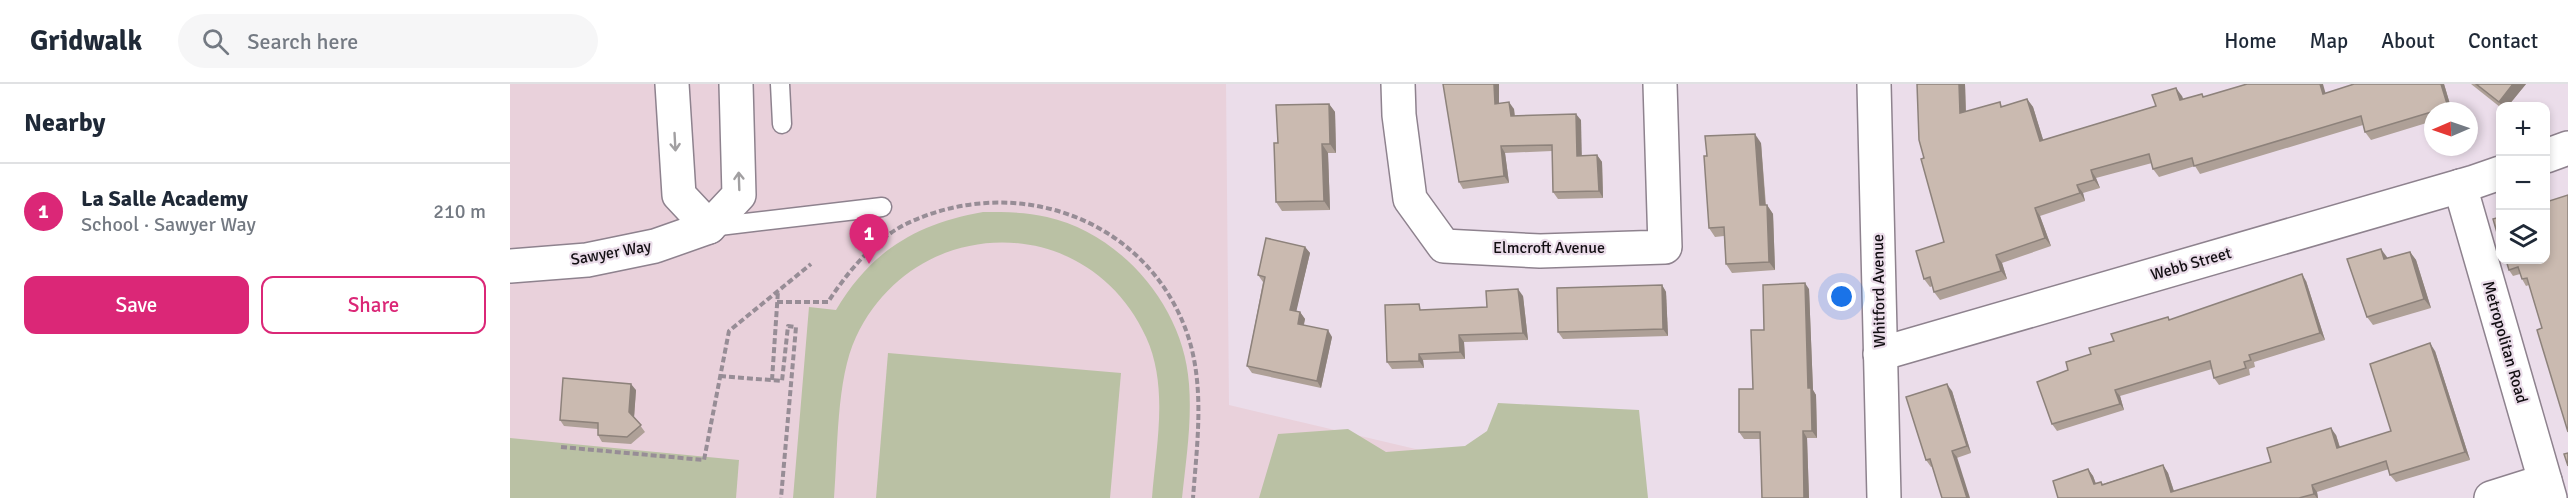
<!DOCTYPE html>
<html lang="en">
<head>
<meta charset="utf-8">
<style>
  :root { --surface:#fff; --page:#f6f6f7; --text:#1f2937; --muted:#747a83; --line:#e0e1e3; --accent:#db2777 }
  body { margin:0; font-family:Signika,sans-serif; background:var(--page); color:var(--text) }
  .controls { position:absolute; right:18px; top:18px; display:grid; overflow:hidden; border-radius:12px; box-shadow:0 3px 9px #0003 }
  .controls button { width:54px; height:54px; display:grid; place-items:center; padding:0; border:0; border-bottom:2px solid var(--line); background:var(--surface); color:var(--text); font:30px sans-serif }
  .compass { position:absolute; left:1914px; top:18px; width:54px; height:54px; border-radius:50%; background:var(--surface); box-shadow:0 3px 9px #0003; rotate:268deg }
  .you { position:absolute; left:1332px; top:213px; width:21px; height:21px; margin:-15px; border:4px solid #fff; border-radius:50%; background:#1a73e8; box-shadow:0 0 0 9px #1a73e833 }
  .badge { display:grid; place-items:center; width:39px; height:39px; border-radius:50%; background:var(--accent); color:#fff; font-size:20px; font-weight:700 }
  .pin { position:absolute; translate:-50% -50px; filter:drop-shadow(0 2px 3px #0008) }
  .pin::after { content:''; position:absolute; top:32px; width:21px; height:18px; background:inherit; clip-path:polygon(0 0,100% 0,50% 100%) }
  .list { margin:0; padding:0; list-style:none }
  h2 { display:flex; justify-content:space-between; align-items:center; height:78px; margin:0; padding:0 24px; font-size:26px }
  h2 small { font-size:20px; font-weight:400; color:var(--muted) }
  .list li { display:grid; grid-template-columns:39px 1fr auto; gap:18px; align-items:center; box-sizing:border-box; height:96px; padding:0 24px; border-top:2px solid var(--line) }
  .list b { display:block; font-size:22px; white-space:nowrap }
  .list p { margin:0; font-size:20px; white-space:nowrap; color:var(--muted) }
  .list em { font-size:20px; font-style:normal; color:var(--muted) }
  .actions { display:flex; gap:12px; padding:18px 24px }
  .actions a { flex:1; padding:14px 0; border:2px solid var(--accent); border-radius:12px; text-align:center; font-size:21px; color:var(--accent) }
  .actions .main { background:var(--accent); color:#fff }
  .icon { flex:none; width:33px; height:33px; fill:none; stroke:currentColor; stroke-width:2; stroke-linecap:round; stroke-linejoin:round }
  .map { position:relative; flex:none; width:2058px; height:414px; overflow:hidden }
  header { display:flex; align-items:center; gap:36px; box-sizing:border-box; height:84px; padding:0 30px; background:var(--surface); border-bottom:2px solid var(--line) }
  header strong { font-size:28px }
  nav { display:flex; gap:33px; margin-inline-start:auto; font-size:21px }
  .search { width:420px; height:54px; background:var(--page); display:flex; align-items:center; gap:15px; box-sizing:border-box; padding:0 21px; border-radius:33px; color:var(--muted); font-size:22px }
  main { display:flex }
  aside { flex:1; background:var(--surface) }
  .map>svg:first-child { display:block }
</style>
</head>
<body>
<header>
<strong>Gridwalk</strong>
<div class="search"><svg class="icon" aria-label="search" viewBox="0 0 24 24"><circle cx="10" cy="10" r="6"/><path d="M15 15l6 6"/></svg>Search here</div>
<nav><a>Home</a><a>Map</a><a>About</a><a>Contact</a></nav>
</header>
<main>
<aside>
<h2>Nearby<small></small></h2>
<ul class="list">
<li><span class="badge">1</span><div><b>La Salle Academy</b><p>School · Sawyer Way</p></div><em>210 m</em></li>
</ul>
<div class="actions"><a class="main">Save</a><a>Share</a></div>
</aside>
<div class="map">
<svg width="2058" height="414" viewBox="0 0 2058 414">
  <rect width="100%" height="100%" fill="#ebddea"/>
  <path fill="#e9d1db" d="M 0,0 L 716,0 L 719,321 L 1088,408 L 1098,414 L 0,414 Z"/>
  <g fill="#bac1a4">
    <path d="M 473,128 C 495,128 516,128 537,133 C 612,150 674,223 679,300 C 682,338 676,376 672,414 L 642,414 C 646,362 659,303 636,253 C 578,126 405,128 346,253 C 326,295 328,367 324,414 L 283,414 L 299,223 L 326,226 C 361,167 406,140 473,128 Z"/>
    <path d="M 378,269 L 611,289 L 600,414 L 366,414 Z"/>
    <path d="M 988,319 L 1129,326 L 1138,414 L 749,414 L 768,350 L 838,345 L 876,368 L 955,362 L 977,347 Z"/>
    <path d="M 0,354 L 229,376 L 226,414 L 0,414 Z"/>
  </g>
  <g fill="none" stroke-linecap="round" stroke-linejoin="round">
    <defs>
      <g id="lane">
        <path d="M 270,0 L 272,40"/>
        <path d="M 201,143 L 372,123"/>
      </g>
      <g id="street">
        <path d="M 162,0 L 169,111 L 199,143"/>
        <path d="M 888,0 L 889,31 L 900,115 L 934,162 L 1030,167 L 1155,163 L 1150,0"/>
        <path d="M 1364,0 L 1374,414"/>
        <path d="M 2036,72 L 2058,64"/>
        <path d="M 1950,102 L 2040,414"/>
        <path d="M 0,182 L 77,176 L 145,162 L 199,143 L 229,111 L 226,0"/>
        <path d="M 1370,270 L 1964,98 L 1990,89"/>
        <path d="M 1981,414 L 2035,397"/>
      </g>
    </defs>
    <use href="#lane" stroke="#8e828e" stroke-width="21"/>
    <use href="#street" stroke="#8e828e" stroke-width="36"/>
    <g stroke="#978d96" stroke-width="4" stroke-dasharray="6 3" stroke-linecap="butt">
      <path d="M 267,218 L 318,218 C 337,189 362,158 394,141 C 503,87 638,133 678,252 C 695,304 687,360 683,414"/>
      <path d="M 210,292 L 272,297 L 278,242 L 286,243 L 271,414"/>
      <path d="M 262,296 L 268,207"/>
      <path d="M 51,363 L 194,376 L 219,247 L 301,180"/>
    </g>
    <use href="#lane" stroke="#fff" stroke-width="18"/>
    <use href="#street" stroke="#fff" stroke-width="33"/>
  </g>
  <g fill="#aea097">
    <path d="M 1407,0 L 1455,0 L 1456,28 L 1490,18 L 1492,23 L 1517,15 L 1523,23 L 1533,56 L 1646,22 L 1672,12 L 1673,15 L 1692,10 L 1694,13 L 1816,9 L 1844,0 L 1934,0 L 1942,27 L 1923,27 L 1923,37 L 1861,56 L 1855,48 L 1853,41 L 1690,90 L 1685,82 L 1649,93 L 1643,85 L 1642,79 L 1586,94 L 1590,104 L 1573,109 L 1575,117 L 1530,132 L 1541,162 L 1492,179 L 1497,195 L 1430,216 L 1424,208 L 1423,202 L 1420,203 L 1414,195 L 1434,158 L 1414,74 Z"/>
    <path d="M 1961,0 L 2016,0 L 1998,22 L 1990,23 Z"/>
    <path d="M 989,19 L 1004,25 L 1005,32 L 1071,36 L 1071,71 L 1087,71 L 1092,78 L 1093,114 L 1048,115 L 1043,108 L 1042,67 L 995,69 L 999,99 L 953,105 L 949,98 Z"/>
    <path d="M 819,20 L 825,28 L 826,69 L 818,69 L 820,126 L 772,127 L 766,118 L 768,59 Z"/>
    <path d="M 1251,59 L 1256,121 L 1257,121 L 1263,130 L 1265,186 L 1222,189 L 1216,180 L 1214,152 L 1205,153 L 1199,144 Z"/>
    <path d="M 795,163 L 800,169 L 786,227 L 790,228 L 795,235 L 794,241 L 822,253 L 811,304 L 742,289 L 737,282 L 753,198 L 748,191 Z"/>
    <path d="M 1900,168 L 1906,176 L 1921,224 L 1863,241 L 1857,233 L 1877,174 Z"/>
    <path d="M 2036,176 L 2032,244 L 2019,201 L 2016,202 L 2012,195 L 2010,190 L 2003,192 L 1999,186 Z"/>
    <path d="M 1796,197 L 1815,256 L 1744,278 L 1745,283 L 1739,285 L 1740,291 L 1709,301 L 1704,294 L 1702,285 L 1610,312 L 1614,326 L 1547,347 L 1542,340 L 1558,286 L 1581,270 L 1604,257 L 1658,233 L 1660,236 Z"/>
    <path d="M 1152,201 L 1156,208 L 1158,252 L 1053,255 L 1048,248 Z"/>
    <path d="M 1299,205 L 1303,306 L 1306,311 L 1307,354 L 1297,354 L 1299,414 L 1252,414 L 1250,355 L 1234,355 L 1229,348 L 1243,305 L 1254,246 Z"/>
    <path d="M 1013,212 L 1018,256 L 954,258 L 955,275 L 913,276 L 914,284 L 882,285 L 877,278 L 914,226 L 977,223 Z"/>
    <path d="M 1925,267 L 1960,376 L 1886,398 L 1880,391 L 1879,385 L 1807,408 L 1808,414 L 1548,414 L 1578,385 L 1583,392 L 1586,400 L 1591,398 L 1593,400 L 1653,381 L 1658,389 L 1664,407 L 1761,378 L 1826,351 L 1830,363 L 1881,347 Z"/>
    <path d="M 126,306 L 124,333 L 135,348 L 121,360 L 92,358 L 88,351 L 88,345 L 54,342 L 50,336 Z"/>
    <path d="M 1442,307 L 1461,369 L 1421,383 L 1416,376 Z"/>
  </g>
  <g fill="#8d827b">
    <path d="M 984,0 L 989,0 L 989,27 L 985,20 Z"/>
    <path d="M 1449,0 L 1455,0 L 1456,37 L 1450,29 Z"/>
    <path d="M 1810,0 L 1813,0 L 1818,18 L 1813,10 Z"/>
    <path d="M 1931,0 L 1934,0 L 1942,27 L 1941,27 L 1938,23 Z"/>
    <path d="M 2003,0 L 2016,0 L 1998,22 L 1992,22 L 1989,18 Z"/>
    <path d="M 1666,4 L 1672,12 L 1676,24 L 1670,16 Z"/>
    <path d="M 1517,15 L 1523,23 L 1536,65 L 1530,57 Z"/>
    <path d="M 999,18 L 1004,25 L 1005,39 L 1001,32 Z"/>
    <path d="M 819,20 L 825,28 L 826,69 L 820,60 Z"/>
    <path d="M 1066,30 L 1071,36 L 1072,78 L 1067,72 Z"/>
    <path d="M 1245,50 L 1251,59 L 1256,130 L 1250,121 Z"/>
    <path d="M 812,60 L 818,69 L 820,126 L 814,117 Z"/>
    <path d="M 991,62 L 995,69 L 999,99 L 994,92 Z"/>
    <path d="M 1087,71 L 1092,78 L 1093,114 L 1089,107 Z"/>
    <path d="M 1581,86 L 1586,94 L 1590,104 L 1584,96 Z"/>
    <path d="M 1567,101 L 1573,109 L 1575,117 L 1570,109 Z"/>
    <path d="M 1257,121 L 1263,130 L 1265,186 L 1259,178 Z"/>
    <path d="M 1525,124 L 1530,132 L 1541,162 L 1535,154 Z"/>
    <path d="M 795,163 L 800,169 L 785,233 L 780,226 Z"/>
    <path d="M 1871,165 L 1877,173 L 1880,184 L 1874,175 Z"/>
    <path d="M 1900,168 L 1906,176 L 1921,224 L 1914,215 Z"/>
    <path d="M 1486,171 L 1492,179 L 1497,195 L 1491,187 Z"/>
    <path d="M 1792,190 L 1796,197 L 1815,256 L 1810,249 Z"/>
    <path d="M 1295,199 L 1299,205 L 1303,306 L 1306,311 L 1307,354 L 1302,347 L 1298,304 Z"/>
    <path d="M 1152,201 L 1156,208 L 1158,252 L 1153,245 Z"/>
    <path d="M 1008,205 L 1013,212 L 1018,256 L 1013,249 Z"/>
    <path d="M 790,228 L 795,235 L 792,247 L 788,240 Z"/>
    <path d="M 818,246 L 822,253 L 811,304 L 807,297 Z"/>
    <path d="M 949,251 L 954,258 L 955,275 L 950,268 Z"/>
    <path d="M 1920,259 L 1925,267 L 1960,376 L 1955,368 Z"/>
    <path d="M 909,270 L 913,276 L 914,284 L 909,277 Z"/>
    <path d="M 121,300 L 126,306 L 124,334 L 119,328 Z"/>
    <path d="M 1437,300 L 1442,307 L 1461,369 L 1457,362 Z"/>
    <path d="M 1605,306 L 1610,312 L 1614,326 L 1610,320 Z"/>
    <path d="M 1821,344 L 1826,351 L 1832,371 L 1827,364 Z"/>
    <path d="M 1293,347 L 1297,354 L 1299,414 L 1294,414 Z"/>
    <path d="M 1442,367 L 1447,373 L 1460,414 L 1457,414 Z"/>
    <path d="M 1653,381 L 1658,389 L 1666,414 L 1661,408 Z"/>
    <path d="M 1578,385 L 1583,392 L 1589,408 L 1584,400 Z"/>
    <path d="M 1802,401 L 1807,408 L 1808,414 L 1807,414 L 1804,410 Z"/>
  </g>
  <g fill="#cabab0" stroke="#8d827b" stroke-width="1.5">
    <path d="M 933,0 L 984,0 L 985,20 L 999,18 L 1001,32 L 1066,30 L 1067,72 L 1087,71 L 1089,107 L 1043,108 L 1042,61 L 991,62 L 994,92 L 949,98 Z"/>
    <path d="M 1407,0 L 1449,0 L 1450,29 L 1490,18 L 1491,23 L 1517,15 L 1530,57 L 1646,22 L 1642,11 L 1666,4 L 1670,16 L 1692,10 L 1693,13 L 1737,0 L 1810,0 L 1813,10 L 1844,0 L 1931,0 L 1938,23 L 1855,48 L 1851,32 L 1684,82 L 1682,74 L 1643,85 L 1639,70 L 1581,86 L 1584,96 L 1567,101 L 1570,109 L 1525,124 L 1535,154 L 1486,171 L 1491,187 L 1424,208 L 1420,193 L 1414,195 L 1406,167 L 1434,158 L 1411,75 L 1414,74 L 1409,56 Z"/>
    <path d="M 1966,0 L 2003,0 L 1989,18 Z"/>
    <path d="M 819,20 L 820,60 L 812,60 L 814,117 L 766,118 L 764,59 L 768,59 L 766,21 Z"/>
    <path d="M 1245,50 L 1250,121 L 1257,121 L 1259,178 L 1216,180 L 1214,143 L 1199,144 L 1194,72 L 1197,72 L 1195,52 Z"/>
    <path d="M 2058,111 L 2058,348 L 2027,246 L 2032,244 L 2017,194 L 2012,195 L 2008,183 L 1999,186 L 1996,176 L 2036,176 L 2036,118 Z"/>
    <path d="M 1990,133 L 1990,159 L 1983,135 Z"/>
    <path d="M 756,154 L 795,163 L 780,226 L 790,228 L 788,240 L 818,246 L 807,297 L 737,282 L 755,193 L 748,191 Z"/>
    <path d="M 1871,165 L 1874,175 L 1900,168 L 1914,215 L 1857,233 L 1837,175 Z"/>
    <path d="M 1792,190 L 1810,249 L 1739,271 L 1741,276 L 1734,278 L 1736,284 L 1704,294 L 1700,277 L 1605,306 L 1610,320 L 1542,340 L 1527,298 L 1558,286 L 1556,278 L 1581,270 L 1579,264 L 1604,257 L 1601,250 L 1658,233 L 1659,236 Z"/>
    <path d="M 1295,199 L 1298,304 L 1301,304 L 1302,347 L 1293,347 L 1294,414 L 1252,414 L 1250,348 L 1229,348 L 1229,305 L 1243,305 L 1241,246 L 1254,246 L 1253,201 Z"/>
    <path d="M 1152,201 L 1153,245 L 1048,248 L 1047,204 Z"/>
    <path d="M 1008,205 L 1013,249 L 949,251 L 950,268 L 909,270 L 909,277 L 877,278 L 875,221 L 909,220 L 910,226 L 977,223 L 976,207 Z"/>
    <path d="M 1920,259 L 1955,368 L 1880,391 L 1876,377 L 1802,401 L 1804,410 L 1789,414 L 1548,414 L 1543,397 L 1578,385 L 1584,400 L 1591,398 L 1592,401 L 1653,381 L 1661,408 L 1761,378 L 1757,364 L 1821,344 L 1827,364 L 1881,347 L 1860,280 Z"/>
    <path d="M 53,294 L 121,300 L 119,328 L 131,341 L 117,353 L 88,351 L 88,339 L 50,336 Z"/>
    <path d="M 1437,300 L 1457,362 L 1442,367 L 1457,414 L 1432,414 L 1420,375 L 1416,376 L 1396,313 Z"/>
    <path d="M 2058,369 L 2058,382 L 2054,370 Z"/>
  </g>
  <defs><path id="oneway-shaft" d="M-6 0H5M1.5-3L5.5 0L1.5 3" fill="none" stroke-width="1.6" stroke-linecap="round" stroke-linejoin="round" transform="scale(1.5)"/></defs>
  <g stroke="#a19fa1">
    <use href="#oneway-shaft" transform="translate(165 58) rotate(87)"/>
    <use href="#oneway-shaft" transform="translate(229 97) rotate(-92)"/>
  </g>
  <g text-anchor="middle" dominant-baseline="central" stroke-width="4.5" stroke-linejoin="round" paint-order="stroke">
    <g font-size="16" fill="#130f13" stroke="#ebddea">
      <text x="1039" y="164">Elmcroft Avenue</text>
      <text transform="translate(101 169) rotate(-10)">Sawyer Way</text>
      <text transform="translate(1681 180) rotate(-16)">Webb Street</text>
      <text transform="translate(1369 207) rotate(-91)">Whitford Avenue</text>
      <text transform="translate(1995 258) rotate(74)">Metropolitan Road</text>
    </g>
  </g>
</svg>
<div class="controls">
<button>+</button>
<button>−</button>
<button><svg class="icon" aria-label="layers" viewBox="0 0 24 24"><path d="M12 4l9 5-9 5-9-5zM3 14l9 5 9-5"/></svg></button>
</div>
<svg class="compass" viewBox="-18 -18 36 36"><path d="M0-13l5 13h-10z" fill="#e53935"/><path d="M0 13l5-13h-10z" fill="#747a83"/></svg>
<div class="you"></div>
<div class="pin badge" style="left:359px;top:180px">1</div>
</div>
</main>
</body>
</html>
